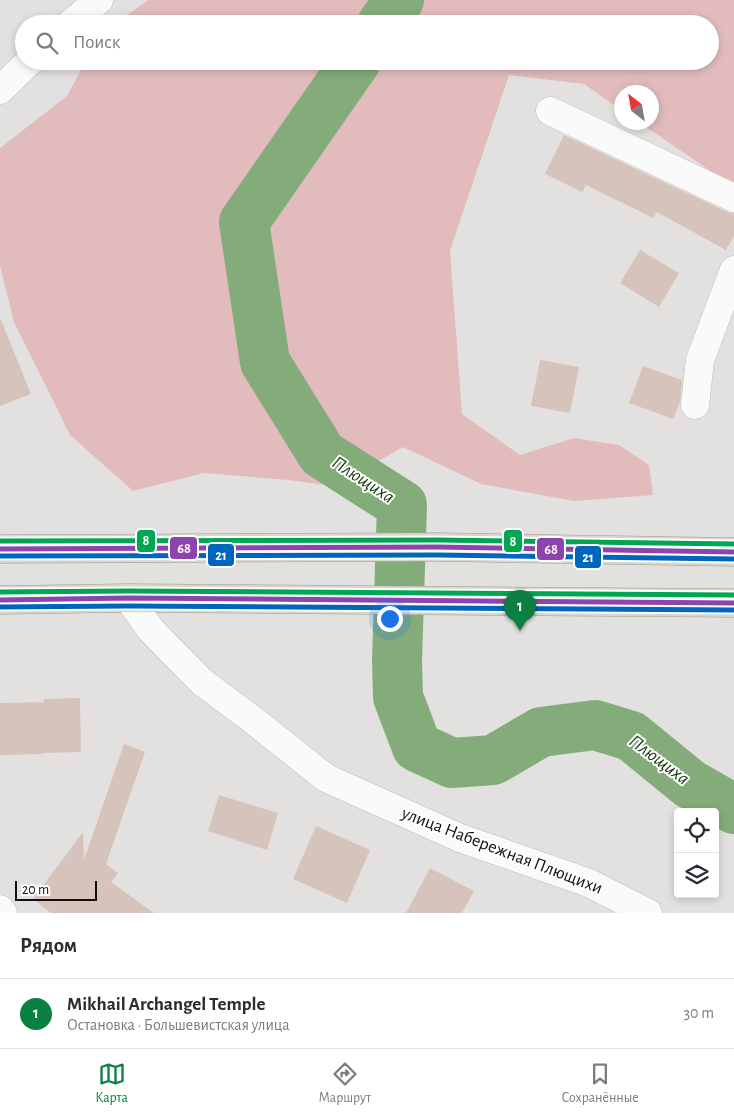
<!DOCTYPE html>
<html lang="ru">
<head>
<meta charset="utf-8">
<style>
  :root { --surface:#fff; --page:#f2f2f3; --text:#2b2b33; --muted:#7c7c81; --line:#e1e1e2; --accent:#0b8043 }
  body { margin:0; font-family:"Alegreya Sans",sans-serif; background:var(--page); color:var(--text) }
  .controls { position:absolute; right:15px; bottom:15px; display:grid; overflow:hidden; border-radius:5px; box-shadow:0 2px 8px #0003 }
  .controls button { width:45px; height:45px; display:grid; place-items:center; padding:0; border:0; border-bottom:1px solid var(--line); background:var(--surface); color:var(--text); font:25px sans-serif }
  .compass { position:absolute; left:614px; top:85px; width:45px; height:45px; border-radius:50%; background:var(--surface); box-shadow:0 2px 8px #0003; rotate:329deg }
  .scale { position:absolute; left:15px; bottom:12px; width:82px; box-sizing:border-box; padding-left:5px; border:2px solid #100f0e; border-top:0; font-size:14px; line-height:18px; white-space:nowrap; color:#100f0e; -webkit-text-stroke:4px #fff; paint-order:stroke }
  .you { position:absolute; left:389px; top:618px; width:18px; height:18px; margin:-12px; border:4px solid #fff; border-radius:50%; background:#1a73e8; box-shadow:0 0 0 8px #1a73e833 }
  .badge { display:grid; place-items:center; width:32px; height:32px; border-radius:50%; background:var(--accent); color:#fff; font-size:16px; font-weight:700 }
  .pin { position:absolute; translate:-50% -41px; filter:drop-shadow(0 1px 2px #0008) }
  .pin::after { content:''; position:absolute; top:26px; width:18px; height:15px; background:inherit; clip-path:polygon(0 0,100% 0,50% 100%) }
  .list { margin:0; padding:0; list-style:none }
  h2 { display:flex; justify-content:space-between; align-items:center; height:65px; margin:0; padding:0 20px; font-size:21px }
  h2 small { font-size:16px; font-weight:400; color:var(--muted) }
  .list li { display:grid; grid-template-columns:32px 1fr auto; gap:15px; align-items:center; box-sizing:border-box; height:70px; padding:0 20px; border-top:1px solid var(--line) }
  .list b { display:block; font-size:19px; white-space:nowrap }
  .list p { margin:0; font-size:16px; white-space:nowrap; color:var(--muted) }
  .list em { font-size:16px; font-style:normal; color:var(--muted) }
  .icon { flex:none; width:28px; height:28px; fill:none; stroke:currentColor; stroke-width:2; stroke-linecap:round; stroke-linejoin:round }
  .map { position:relative; flex:none; width:734px; height:913px; overflow:hidden }
  .search { position:absolute; background:var(--surface); box-shadow:0 2px 8px #0003; left:15px; right:15px; top:15px; height:55px; display:flex; align-items:center; gap:12px; box-sizing:border-box; padding:0 18px; border-radius:28px; color:var(--muted); font-size:19px }
  .sheet { height:135px; background:var(--surface) }
  nav { display:flex; justify-content:space-around; align-items:center; box-sizing:border-box; height:70px; border-top:1px solid var(--line); background:var(--surface); font-size:14px; color:var(--muted) }
  nav a { display:grid; justify-items:center; gap:2px }
  nav .on { color:var(--accent) }
  .map>svg:first-child { display:block }
</style>
</head>
<body>
<div class="map">
<svg width="734" height="913" viewBox="0 0 734 913">
  <rect width="100%" height="100%" fill="#e3e1df"/>
  <path fill="#e2bcbd" d="M 148,0 L 734,0 L 734,187 L 640,123 L 652,122 L 652,92 L 622,92 L 621,110 L 584,84 L 509,75 L 450,251 L 462,414 L 520,455 L 574,438 L 619,445 L 649,465 L 653,495 L 574,501 L 481,484 L 403,447 L 335,486 L 288,480 L 204,473 L 133,491 L 70,435 L 14,322 L 0,266 L 0,148 L 67,96 L 86,61 L 710,61 L 710,24 L 115,24 Z"/>
  <g fill="none" stroke-linecap="round" stroke-linejoin="round">
    <g stroke="#84ac7b" stroke-width="50">
      <path d="M 382,24 L 399,0"/>
      <path d="M 356,61 L 244,222 L 265,362 L 322,454 L 402,505 L 397,660 L 398,697 L 417,747 L 452,763 L 493,760 L 541,732 L 595,725 L 631,736 L 690,784 L 734,809"/>
    </g>
  </g>
  <g fill="#d6c4bc">
    <path d="M 564,135 L 727,212 L 734,213 L 734,236 L 726,250 L 657,212 L 653,218 L 586,185 L 582,192 L 545,174 Z"/>
    <path d="M 640,250 L 679,273 L 659,307 L 620,283 Z"/>
    <path d="M 0,320 L 1,320 L 31,394 L 0,406 Z"/>
    <path d="M 540,360 L 579,367 L 570,413 L 531,406 Z"/>
    <path d="M 643,366 L 682,380 L 680,402 L 673,419 L 629,403 Z"/>
    <path d="M 80,698 L 81,752 L 42,753 L 42,754 L 0,755 L 0,703 L 44,702 L 44,699 Z"/>
    <path d="M 124,744 L 145,752 L 106,864 L 118,873 L 111,882 L 154,913 L 51,913 L 33,899 L 83,832 L 84,860 Z"/>
    <path d="M 219,795 L 278,813 L 267,850 L 208,831 Z"/>
    <path d="M 316,826 L 370,850 L 347,903 L 293,879 Z"/>
    <path d="M 430,868 L 474,891 L 462,913 L 406,913 Z"/>
  </g>
  <g fill="none" stroke-linecap="round" stroke-linejoin="round">
    <defs>
      <g id="minor">
        <path d="M 70,24 L 99,0"/>
        <path d="M 0,90 L 30,61"/>
        <path d="M 550,111 L 734,198"/>
        <path d="M 695,405 L 700,360 L 734,270"/>
        <path d="M 128,598 L 151,630 L 202,682 L 253,720 L 326,778 L 460,838 L 589,883 L 648,913"/>
        <path d="M 0,909 L 3,913"/>
      </g>
      <g id="highway">
        <path d="M 0,549 L 437,547 L 734,552"/>
        <path d="M 0,600 L 128,598 L 734,603"/>
      </g>
    </defs>
    <use href="#minor" stroke="#bebcbb" stroke-width="29"/>
    <use href="#highway" stroke="#9e9d92" stroke-width="29"/>
    <use href="#minor" stroke="#fbfafa" stroke-width="28"/>
    <use href="#highway" stroke="#d6d6cc" stroke-width="28"/>
    <defs>
      <g id="bus-1">
        <path d="M 0,549 L 437,547 L 734,552"/>
        <path d="M 0,600 L 128,598 L 734,603"/>
      </g>
      <g id="bus-2">
        <path d="M 0,556 L 437,555 L 734,559"/>
        <path d="M 0,607 L 128,606 L 734,610"/>
      </g>
      <g id="bus-3">
        <path d="M 0,541 L 437,540 L 734,544"/>
        <path d="M 0,592 L 128,591 L 734,595"/>
      </g>
    </defs>
    <use href="#bus-1" stroke="#fff" stroke-width="9"/>
    <use href="#bus-2" stroke="#fff" stroke-width="9"/>
    <use href="#bus-3" stroke="#fff" stroke-width="9"/>
    <use href="#bus-1" stroke="#8e44ad" stroke-width="5"/>
    <use href="#bus-2" stroke="#0065bd" stroke-width="5"/>
    <use href="#bus-3" stroke="#00a651" stroke-width="5"/>
  </g>
  <g text-anchor="middle" dominant-baseline="central" stroke-width="4" stroke-linejoin="round" paint-order="stroke">
    <g font-size="18" fill="#100f0e" stroke="#fff">
      <text transform="translate(502 851) rotate(21)">улица Набережная Плющихи</text>
    </g>
    <g font-size="19" font-style="italic" fill="#153c0b" stroke="#fff">
      <text transform="translate(363 480) rotate(33)">Плющиха</text>
      <text transform="translate(659 760) rotate(37)">Плющиха</text>
    </g>
  </g>
  <g stroke="#fff" stroke-width="2">
    <rect x="136" y="529" width="20" height="24" rx="5" fill="#00a651"/>
    <rect x="503" y="529" width="20" height="24" rx="5" fill="#00a651"/>
    <rect x="169" y="536" width="29" height="24" rx="5" fill="#8e44ad"/>
    <rect x="536" y="537" width="29" height="24" rx="5" fill="#8e44ad"/>
    <rect x="207" y="543" width="28" height="24" rx="5" fill="#0065bd"/>
    <rect x="574" y="545" width="28" height="24" rx="5" fill="#0065bd"/>
  </g>
  <g font-size="14" text-anchor="middle" font-weight="bold" fill="#fff">
    <text x="146" y="545">8</text>
    <text x="513" y="546">8</text>
    <text x="184" y="553">68</text>
    <text x="551" y="554">68</text>
    <text x="221" y="560">21</text>
    <text x="588" y="562">21</text>
  </g>
</svg>
<div class="controls">
<button><svg class="icon" aria-label="locate" viewBox="0 0 24 24"><circle cx="12" cy="12" r="6"/><path d="M12 2v4M12 18v4M2 12h4M18 12h4"/></svg></button>
<button><svg class="icon" aria-label="layers" viewBox="0 0 24 24"><path d="M12 4l9 5-9 5-9-5zM3 14l9 5 9-5"/></svg></button>
</div>
<svg class="compass" viewBox="-18 -18 36 36"><path d="M0-13l5 13h-10z" fill="#e53935"/><path d="M0 13l5-13h-10z" fill="#7c7c81"/></svg>
<div class="scale">20 m</div>
<div class="you"></div>
<div class="pin badge" style="left:520px;top:631px">1</div>
<div class="search"><svg class="icon" aria-label="search" viewBox="0 0 24 24"><circle cx="10" cy="10" r="6"/><path d="M15 15l6 6"/></svg>Поиск</div>
</div>
<section class="sheet">
<h2>Рядом<small></small></h2>
<ul class="list">
<li><span class="badge">1</span><div><b>Mikhail Archangel Temple</b><p>Остановка · Большевистская улица</p></div><em>30 m</em></li>
</ul>
</section>
<nav>
<a class="on"><svg class="icon" aria-label="map" viewBox="0 0 24 24"><path d="M3 6l6-2 6 2 6-2v14l-6 2-6-2-6 2zM9 4v14M15 6v14"/></svg>Карта</a>
<a><svg class="icon" aria-label="directions" viewBox="0 0 24 24"><path d="M12 3l9 9-9 9-9-9zM9 14v-3h6M13 9l2 2-2 2"/></svg>Маршрут</a>
<a><svg class="icon" aria-label="saved" viewBox="0 0 24 24"><path d="M7 4h10v16l-5-4-5 4z"/></svg>Сохранённые</a>
</nav>
</body>
</html>
